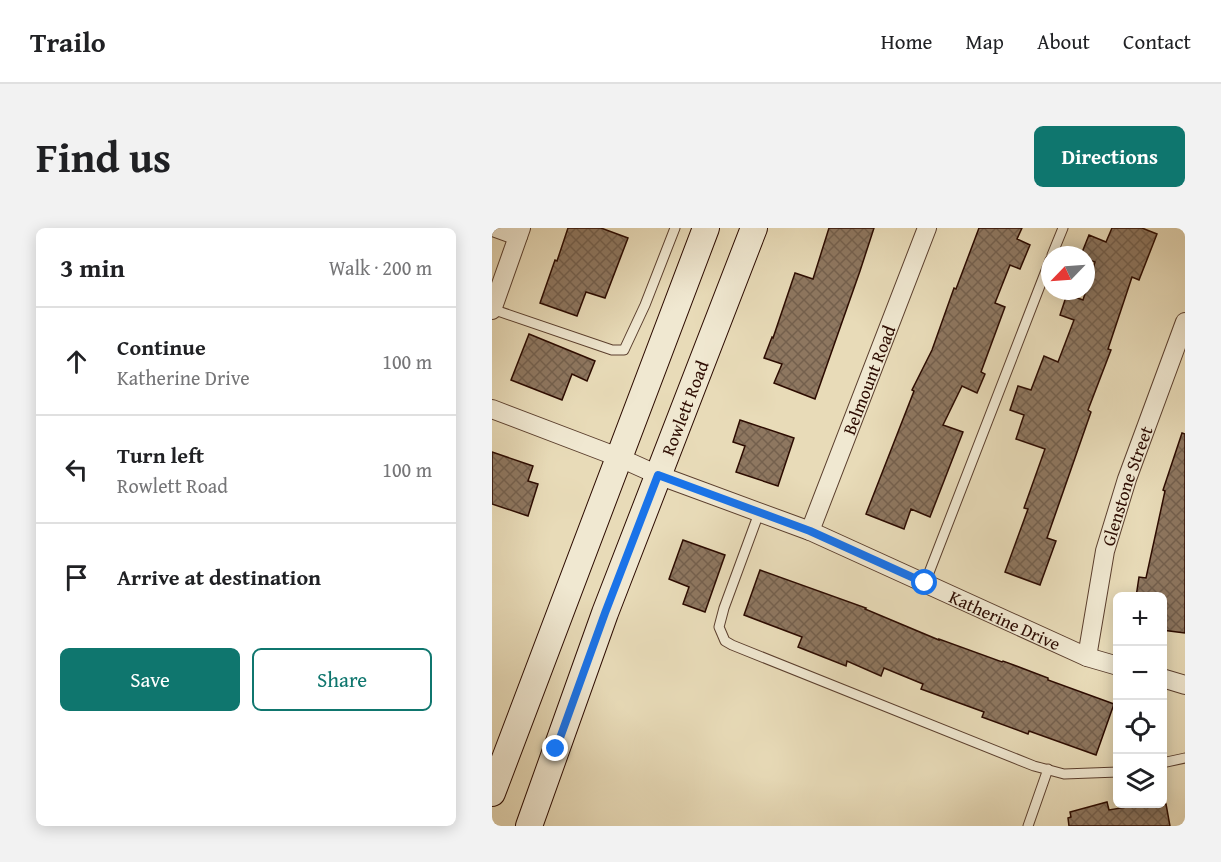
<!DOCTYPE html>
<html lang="en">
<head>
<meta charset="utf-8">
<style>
  :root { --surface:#fff; --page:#f2f2f2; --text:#202124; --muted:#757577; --line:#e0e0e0; --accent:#0f766e }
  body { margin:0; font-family:"Gentium Book Plus",serif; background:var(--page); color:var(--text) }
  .controls { position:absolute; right:18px; bottom:18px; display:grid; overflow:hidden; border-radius:9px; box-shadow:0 3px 15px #0003 }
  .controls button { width:54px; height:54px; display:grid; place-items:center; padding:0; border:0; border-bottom:2px solid var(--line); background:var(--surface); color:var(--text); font:30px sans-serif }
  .compass { position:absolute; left:549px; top:18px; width:54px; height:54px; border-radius:50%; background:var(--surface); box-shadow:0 3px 15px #0003; rotate:245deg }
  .stop { position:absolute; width:18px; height:18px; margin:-14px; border:4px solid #1a73e8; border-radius:50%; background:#fff }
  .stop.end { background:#1a73e8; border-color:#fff; box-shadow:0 2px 6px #0008 }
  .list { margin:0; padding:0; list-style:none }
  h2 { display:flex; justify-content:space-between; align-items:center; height:78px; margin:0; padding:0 24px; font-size:26px }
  h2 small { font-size:20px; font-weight:400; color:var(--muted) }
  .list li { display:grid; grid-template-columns:39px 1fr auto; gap:18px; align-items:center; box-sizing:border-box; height:108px; padding:0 24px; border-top:2px solid var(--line) }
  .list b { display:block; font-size:22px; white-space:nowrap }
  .list p { margin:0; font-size:20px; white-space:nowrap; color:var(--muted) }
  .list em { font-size:20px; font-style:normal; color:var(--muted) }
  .actions { display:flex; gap:12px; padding:18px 24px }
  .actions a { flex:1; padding:14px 0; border:2px solid var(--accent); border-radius:9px; text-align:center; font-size:21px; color:var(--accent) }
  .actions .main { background:var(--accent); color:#fff }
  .icon { flex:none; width:33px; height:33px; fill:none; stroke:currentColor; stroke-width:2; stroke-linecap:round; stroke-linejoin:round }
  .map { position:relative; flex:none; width:693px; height:598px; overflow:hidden; border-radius:9px }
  header { display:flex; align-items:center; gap:36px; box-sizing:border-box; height:84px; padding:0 30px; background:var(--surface); border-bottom:2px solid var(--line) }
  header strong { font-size:28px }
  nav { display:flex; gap:33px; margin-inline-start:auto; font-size:21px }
  .intro { display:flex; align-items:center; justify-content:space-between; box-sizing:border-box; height:144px; padding:0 36px }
  h1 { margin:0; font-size:42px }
  .button { padding:15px 27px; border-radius:9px; background:var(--accent); color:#fff; font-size:21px; font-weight:700 }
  main { display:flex; gap:36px; padding:0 36px }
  aside { flex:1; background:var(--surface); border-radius:9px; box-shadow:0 3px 15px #0003 }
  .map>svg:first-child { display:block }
</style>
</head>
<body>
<header>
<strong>Trailo</strong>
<nav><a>Home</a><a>Map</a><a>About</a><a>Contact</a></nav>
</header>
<div class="intro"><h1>Find us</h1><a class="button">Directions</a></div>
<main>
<aside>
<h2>3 min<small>Walk · 200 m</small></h2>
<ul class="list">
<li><svg class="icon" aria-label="ahead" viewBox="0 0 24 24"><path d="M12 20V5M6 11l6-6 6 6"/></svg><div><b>Continue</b><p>Katherine Drive</p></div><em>100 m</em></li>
<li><svg class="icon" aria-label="left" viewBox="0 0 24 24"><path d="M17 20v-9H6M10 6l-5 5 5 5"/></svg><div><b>Turn left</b><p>Rowlett Road</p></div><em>100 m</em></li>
<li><svg class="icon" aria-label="arrive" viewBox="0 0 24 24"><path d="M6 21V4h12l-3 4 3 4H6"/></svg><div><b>Arrive at destination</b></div></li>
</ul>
<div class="actions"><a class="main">Save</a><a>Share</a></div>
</aside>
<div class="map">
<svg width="693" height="598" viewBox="0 0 693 598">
  <defs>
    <pattern id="building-cross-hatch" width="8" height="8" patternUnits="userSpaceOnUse" patternTransform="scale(1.5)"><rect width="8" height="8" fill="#8e7760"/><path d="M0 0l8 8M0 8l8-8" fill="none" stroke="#74604d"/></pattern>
  </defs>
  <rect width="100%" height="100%" fill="#e8dbb8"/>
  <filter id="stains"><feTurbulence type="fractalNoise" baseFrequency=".00333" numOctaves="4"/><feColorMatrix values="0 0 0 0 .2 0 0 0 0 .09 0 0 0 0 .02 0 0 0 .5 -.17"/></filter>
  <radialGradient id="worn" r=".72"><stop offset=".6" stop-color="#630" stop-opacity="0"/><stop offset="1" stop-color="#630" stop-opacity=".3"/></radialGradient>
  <g fill="url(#building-cross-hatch)" stroke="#2c0b00" stroke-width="1.5">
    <path d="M 76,0 L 109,0 L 136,10 L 113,70 L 94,64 L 85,88 L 48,75 L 63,32 L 65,33 Z"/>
    <path d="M 337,0 L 382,0 L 368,43 L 323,171 L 282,155 L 290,136 L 272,130 L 280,109 L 281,110 L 303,45 L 321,51 Z"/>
    <path d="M 487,0 L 530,0 L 525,11 L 538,17 L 528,41 L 518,37 L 503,75 L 513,79 L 489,144 L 493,146 L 485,165 L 470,158 L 451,197 L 471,204 L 438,289 L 419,281 L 412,301 L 374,286 L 422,163 L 420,162 L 440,122 L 462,60 L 464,61 Z"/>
    <path d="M 620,0 L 650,0 L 665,6 L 647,52 L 640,49 L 616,121 L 619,122 L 596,182 L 599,184 L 555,310 L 564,313 L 548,357 L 513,344 L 536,281 L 532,280 L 553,221 L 524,211 L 532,187 L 518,182 L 526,158 L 539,162 L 552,128 L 566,134 L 582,92 L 568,87 L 575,66 L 591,72 L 603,34 L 594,31 L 594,27 L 589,27 L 597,7 L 614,14 Z"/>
    <path d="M 37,106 L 103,133 L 95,153 L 80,146 L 70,172 L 19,152 Z"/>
    <path d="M 248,192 L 302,210 L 286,258 L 244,244 L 253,218 L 241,214 Z"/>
    <path d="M 690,205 L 693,206 L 693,405 L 670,402 L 670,369 L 644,369 L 647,349 L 654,350 L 673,263 L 671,262 Z"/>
    <path d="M 0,224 L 41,238 L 36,253 L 46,256 L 36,288 L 0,276 Z"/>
    <path d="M 191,312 L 233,327 L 213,384 L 191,376 L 197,359 L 177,351 Z"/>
    <path d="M 268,342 L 374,380 L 373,381 L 447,412 L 447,411 L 510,434 L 511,433 L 556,450 L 556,452 L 622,476 L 604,527 L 537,503 L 536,506 L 490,489 L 492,484 L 429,461 L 431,456 L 392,440 L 389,448 L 355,433 L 354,438 L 306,419 L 310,409 L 252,387 Z"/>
    <path d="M 615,574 L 617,582 L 653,576 L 674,576 L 678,598 L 577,598 L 576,590 L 579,589 L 578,584 Z"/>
  </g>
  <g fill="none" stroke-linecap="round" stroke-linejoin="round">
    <defs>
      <g id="lane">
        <path d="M 560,27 L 571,0"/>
        <path d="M 0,81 L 120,122 L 132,122 L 153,77 L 183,0"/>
        <path d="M 267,285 L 232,380 L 227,399 L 233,413 L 240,417 L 542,538 L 572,546 L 626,544"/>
        <path d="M 433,355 L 558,32"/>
        <path d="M 670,535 L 693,530"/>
        <path d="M 536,598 L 556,541"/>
      </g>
      <g id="street">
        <path d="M 4,0 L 26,8"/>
        <path d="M 0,82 L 29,0"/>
        <path id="s1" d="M 0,181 L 126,229 L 166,247 L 318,303 L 595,429 L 626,438"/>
        <path id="s2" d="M 318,303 L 435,0"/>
        <path id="s3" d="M 595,429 L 613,323 L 635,251 L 693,94"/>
        <path d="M 670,450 L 693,457"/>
      </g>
      <g id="secondary">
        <path d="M 0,565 L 214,0"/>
        <path id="s4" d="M 37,598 L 113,385 L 262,0"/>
      </g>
    </defs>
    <use href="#lane" stroke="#5b3f2e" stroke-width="11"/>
    <use href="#street" stroke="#5b3f2e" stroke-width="20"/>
    <use href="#secondary" stroke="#2c0b00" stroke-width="28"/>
    <use href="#lane" stroke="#f0e8d1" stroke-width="9"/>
    <use href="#street" stroke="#f0e8d1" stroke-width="18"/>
    <use href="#secondary" stroke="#f0e8d1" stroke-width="26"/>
  </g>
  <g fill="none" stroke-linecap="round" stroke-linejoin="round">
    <path stroke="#1a73e8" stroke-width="8" d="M 64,521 L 113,385 L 166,247 L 318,303 L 433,355"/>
  </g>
  <g text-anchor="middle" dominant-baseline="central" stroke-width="6" stroke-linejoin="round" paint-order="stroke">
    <g font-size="18" fill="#2c0b00" stroke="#f0e8d1">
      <text stroke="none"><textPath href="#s2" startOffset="162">Belmount Road</textPath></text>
      <text stroke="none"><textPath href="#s4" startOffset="446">Rowlett Road</textPath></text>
      <text stroke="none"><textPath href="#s3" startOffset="176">Glenstone Street</textPath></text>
      <text stroke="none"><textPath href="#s1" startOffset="555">Katherine Drive</textPath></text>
    </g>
  </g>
  <rect width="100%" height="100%" filter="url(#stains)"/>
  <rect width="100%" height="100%" fill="url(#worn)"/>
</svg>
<div class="controls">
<button>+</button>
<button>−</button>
<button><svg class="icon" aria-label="locate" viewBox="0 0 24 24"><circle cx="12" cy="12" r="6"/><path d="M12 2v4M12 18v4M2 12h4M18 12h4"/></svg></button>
<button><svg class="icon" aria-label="layers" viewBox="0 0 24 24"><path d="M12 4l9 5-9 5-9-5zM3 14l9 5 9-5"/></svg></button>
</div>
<svg class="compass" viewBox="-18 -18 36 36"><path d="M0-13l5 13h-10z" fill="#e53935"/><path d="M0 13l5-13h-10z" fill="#757577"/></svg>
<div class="stop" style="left:433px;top:355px"></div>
<div class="stop end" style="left:64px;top:521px"></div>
</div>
</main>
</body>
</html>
